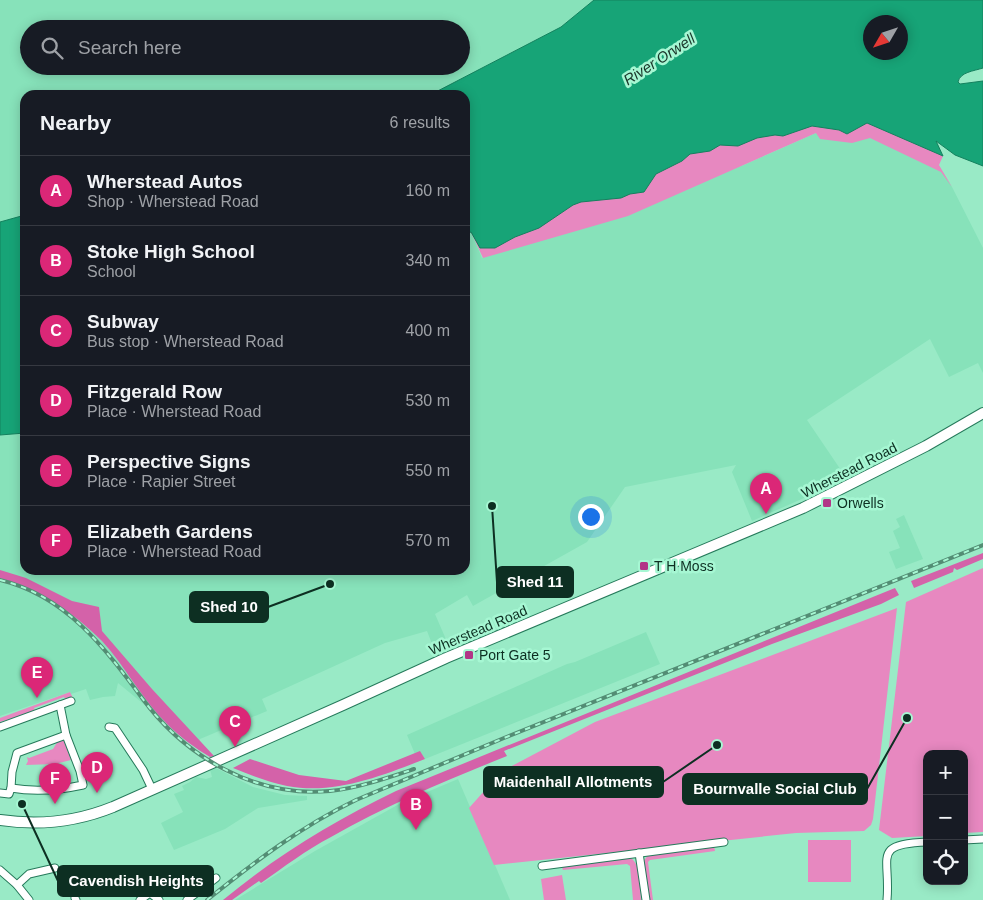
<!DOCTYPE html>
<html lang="en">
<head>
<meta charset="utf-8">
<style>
  :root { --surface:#171b24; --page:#242831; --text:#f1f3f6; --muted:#9ea1a6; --line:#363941; --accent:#db2777 }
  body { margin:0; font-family:Helvetica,sans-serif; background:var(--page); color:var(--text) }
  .controls { position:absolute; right:15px; bottom:15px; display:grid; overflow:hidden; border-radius:10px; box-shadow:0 2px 12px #0003 }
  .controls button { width:45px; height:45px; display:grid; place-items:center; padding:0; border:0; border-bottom:1px solid var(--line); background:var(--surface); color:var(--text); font:25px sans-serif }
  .compass { position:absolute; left:863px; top:15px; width:45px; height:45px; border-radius:50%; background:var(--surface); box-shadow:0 2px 12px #0003; rotate:231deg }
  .you { position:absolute; left:590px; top:516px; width:18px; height:18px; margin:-12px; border:4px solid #fff; border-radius:50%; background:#1a73e8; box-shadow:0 0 0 8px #1a73e833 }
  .badge { display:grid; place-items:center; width:32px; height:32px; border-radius:50%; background:var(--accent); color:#fff; font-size:16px; font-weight:700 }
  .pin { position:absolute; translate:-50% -41px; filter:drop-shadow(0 1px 2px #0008) }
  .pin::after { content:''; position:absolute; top:26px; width:18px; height:15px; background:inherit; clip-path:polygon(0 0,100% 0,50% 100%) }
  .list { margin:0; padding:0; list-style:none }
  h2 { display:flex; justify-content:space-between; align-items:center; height:65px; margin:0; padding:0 20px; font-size:21px }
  h2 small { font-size:16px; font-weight:400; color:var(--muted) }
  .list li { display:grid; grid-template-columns:32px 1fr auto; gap:15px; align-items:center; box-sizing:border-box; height:70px; padding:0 20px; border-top:1px solid var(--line) }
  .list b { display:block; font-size:19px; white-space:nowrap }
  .list p { margin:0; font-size:16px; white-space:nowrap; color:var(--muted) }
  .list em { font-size:16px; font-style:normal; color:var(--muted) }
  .icon { flex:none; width:28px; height:28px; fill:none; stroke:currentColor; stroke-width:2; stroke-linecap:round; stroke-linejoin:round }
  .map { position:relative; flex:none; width:983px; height:900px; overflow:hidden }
  .search { position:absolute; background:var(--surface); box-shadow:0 2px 12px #0003; left:20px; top:20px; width:450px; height:55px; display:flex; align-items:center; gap:12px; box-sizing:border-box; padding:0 18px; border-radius:28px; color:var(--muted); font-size:19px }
  .panel { position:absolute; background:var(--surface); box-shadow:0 2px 12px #0003; left:20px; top:90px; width:450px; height:485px; border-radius:15px }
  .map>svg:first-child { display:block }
</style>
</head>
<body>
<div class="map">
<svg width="983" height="900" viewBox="0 0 983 900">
  <rect width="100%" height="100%" fill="#99eac6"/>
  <g fill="#87e2ba" fill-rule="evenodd">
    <path d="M 0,0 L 594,0 L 561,27 L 430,95 L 25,95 L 25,215 L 0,222 ZM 29,29 L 461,29 L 461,66 L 29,66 Z"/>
    <path d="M 816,133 L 872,136 L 938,165 L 952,187 L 983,248 L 983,373 L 978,363 L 949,377 L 930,339 L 807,420 L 847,479 L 752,521 L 732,472 L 736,465 L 625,487 L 587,542 L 473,606 L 467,595 L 435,614 L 448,644 L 434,649 L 427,631 L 385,643 L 262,699 L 267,711 L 200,739 L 196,747 L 118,683 L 115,696 L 103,697 L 90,700 L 86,689 L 71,694 L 70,692 L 0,716 L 0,435 L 25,433 L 25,570 L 465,570 L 465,234 L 471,232 L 482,258 L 744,165 Z"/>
    <path d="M 904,515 L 923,559 L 896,569 L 889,552 L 900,548 L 893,531 L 900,527 L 896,519 Z"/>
    <path d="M 646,632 L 660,664 L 425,759 L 420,752 L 415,754 L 407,735 L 567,664 L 575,662 Z"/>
    <path d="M 214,767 L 253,787 L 285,795 L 307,796 L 307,800 L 258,808 L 225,829 L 174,850 L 161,823 L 183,812 L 174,794 L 184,790 L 182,786 L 190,782 L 196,777 L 206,779 L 212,777 L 210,769 Z"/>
    <path d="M 458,779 L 510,900 L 235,900 L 315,851 L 401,803 Z"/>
  </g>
  <g fill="#e788c0">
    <path d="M 856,118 L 934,140 L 943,156 L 939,165 L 952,187 L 941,172 L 870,138 L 852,143 L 820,139 L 816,133 L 628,216 L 483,258 L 471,232 L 667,149 Z"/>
    <path d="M 983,568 L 983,832 L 964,833 L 964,754 L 927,754 L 927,836 L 892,838 L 879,830 L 906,602 Z"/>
    <path d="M 897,608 L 873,819 L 871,825 L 864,831 L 796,833 L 494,865 L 469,808 L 494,780 L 508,768 L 595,722 Z"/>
    <path d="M 70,692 L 73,698 L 66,700 L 64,697 L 34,708 L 35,711 L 0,722 L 0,718 Z"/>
    <path d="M 64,740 L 68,745 L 67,749 L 71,760 L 55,764 L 26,765 L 28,761 L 27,757 L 29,758 L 53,749 L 58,741 Z"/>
    <rect x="808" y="840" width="43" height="42"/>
    <path d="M 714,846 L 715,851 L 650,860 L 648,862 L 653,900 L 648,900 L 643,862 L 648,855 Z"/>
    <path d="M 627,856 C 642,861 640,886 641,900 L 633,900 L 630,866 L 627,864 L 563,870 L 561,865 Z"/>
    <path d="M 562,875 L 566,900 L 544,900 L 541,879 Z"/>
  </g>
  <g fill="#d462a9">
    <path d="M 983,553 L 983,559 L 957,570 L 954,568 L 953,572 L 914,588 L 911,581 Z"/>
    <path d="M 0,570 L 26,578 L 72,601 L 99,607 L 102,631 L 152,689 L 214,756 L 210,757 C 195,748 180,737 168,725 C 142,700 126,667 102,641 C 72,611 40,591 0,578 Z"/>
    <path d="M 895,588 L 899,595 L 881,604 L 772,644 L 504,751 L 507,756 C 447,780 387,805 331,837 C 306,850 284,867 261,883 L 259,881 L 232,900 L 223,900 C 276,856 334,821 396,791 Z"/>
    <path d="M 420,751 L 425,759 C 381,776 335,795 287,786 C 268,782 250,775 233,768 L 250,759 L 299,775 L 346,781 Z"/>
  </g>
  <g fill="#17a477" stroke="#14815e" fill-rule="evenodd">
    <path d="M 594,0 L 983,0 L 983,68 C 974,71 960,72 958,82 L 960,84 L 983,81 L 983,166 L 955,155 L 936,141 L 943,156 L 867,123 L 847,134 L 839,130 L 812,126 L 783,136 L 775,135 L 757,138 L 738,146 L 720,145 L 710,151 L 690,154 L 682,161 L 656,174 L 644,192 L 630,194 L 621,198 L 581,202 L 573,205 L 539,228 L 515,237 L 495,248 L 480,248 L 471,232 L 465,234 L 465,95 L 430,95 L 561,27 ZM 870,22 L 900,22 L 900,52 L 870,52 Z"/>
    <path d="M 25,215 L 25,433 L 0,435 L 0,222 Z"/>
  </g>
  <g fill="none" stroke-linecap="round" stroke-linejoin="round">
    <defs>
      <g id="street">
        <path d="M 0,727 L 71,701"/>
        <path d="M 109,727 L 115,728 L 143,770 L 152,789"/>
        <path d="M 11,788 L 12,772 L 17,753 L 66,735"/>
        <path d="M 0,793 L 9,794 L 11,788 C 35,792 60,790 83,785 L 80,771 L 66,735 L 60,705"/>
        <path d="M 964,840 L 983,839"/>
        <path d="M 639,853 L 646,900"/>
        <path d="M 542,866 L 724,842"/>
        <path d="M 0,870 L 17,885 L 29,900"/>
        <path d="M 17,885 L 29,874 L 55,868"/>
        <path d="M 75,898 L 76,900"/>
        <path d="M 140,900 L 150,893 L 159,900"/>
        <path d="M 187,900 L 216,878"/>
        <path d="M 887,900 C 891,857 871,844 927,842"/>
      </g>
      <path id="primary" d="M 0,820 C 40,826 76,822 113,807 L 343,705 L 446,658 L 803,508 L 926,446 L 983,413"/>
    </defs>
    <use href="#street" stroke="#267a5b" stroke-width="9"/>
    <use href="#primary" stroke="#267a5b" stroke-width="12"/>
    <use href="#street" stroke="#fff" stroke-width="7"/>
    <use href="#primary" stroke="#fff" stroke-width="10"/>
    <defs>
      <g id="rail">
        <path d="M 0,580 C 66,596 104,647 142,698 C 185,757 256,798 330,791 C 358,788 387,778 414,769"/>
        <path d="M 207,900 C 254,862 302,826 356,800 L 504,738 L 983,545"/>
      </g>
    </defs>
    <use href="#rail" stroke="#538d74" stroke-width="4"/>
    <use href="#rail" stroke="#a6f7d3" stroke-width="2" stroke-dasharray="5.5" stroke-linecap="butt"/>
  </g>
  <g fill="#b23687" stroke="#a6f7d3" stroke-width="2">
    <rect x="822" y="498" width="10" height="10" rx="2.5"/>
    <rect x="639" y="561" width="10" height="10" rx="2.5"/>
    <rect x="464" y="650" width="10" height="10" rx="2.5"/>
  </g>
  <g text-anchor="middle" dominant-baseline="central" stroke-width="5" stroke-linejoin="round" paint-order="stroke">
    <g font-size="14" fill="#0d2f22" stroke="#a6f7d3">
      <text transform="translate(849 470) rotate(-27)">Wherstead Road</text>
      <text transform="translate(478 630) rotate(-23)">Wherstead Road</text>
    </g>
    <g font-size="14" fill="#0d2f22" stroke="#a6f7d3" text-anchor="start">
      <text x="837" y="503">Orwells</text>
      <text x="654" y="566">T H Moss</text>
      <text x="479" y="655">Port Gate 5</text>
    </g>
    <g font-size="15" font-style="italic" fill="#193328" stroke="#a6f7d3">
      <text transform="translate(659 59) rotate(-33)">River Orwell</text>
    </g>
  </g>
  <path fill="none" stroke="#0d2f22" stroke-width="2" d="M492 506L497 582M330 584L268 607M717 745L663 782M907 718L867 789M22 804L58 881"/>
  <g fill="#0d2f22" stroke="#a6f7d3" stroke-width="2">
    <circle cx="492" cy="506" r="5"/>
    <circle cx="330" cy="584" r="5"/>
    <circle cx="717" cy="745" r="5"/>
    <circle cx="907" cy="718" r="5"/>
    <circle cx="22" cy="804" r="5"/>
  </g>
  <g fill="#0d2f22" stroke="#0d2f22" stroke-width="2">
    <rect x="497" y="567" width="76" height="30" rx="5"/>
    <rect x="190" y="592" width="78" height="30" rx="5"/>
    <rect x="484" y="767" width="179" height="30" rx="5"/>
    <rect x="683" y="774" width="184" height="30" rx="5"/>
    <rect x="58" y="866" width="155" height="30" rx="5"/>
  </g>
  <g font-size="15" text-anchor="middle" font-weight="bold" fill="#fff">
    <text x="535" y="587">Shed 11</text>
    <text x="229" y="612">Shed 10</text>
    <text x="573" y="787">Maidenhall Allotments</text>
    <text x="775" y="794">Bournvalle Social Club</text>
    <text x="136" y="886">Cavendish Heights</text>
  </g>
</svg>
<div class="controls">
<button>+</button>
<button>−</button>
<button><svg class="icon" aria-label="locate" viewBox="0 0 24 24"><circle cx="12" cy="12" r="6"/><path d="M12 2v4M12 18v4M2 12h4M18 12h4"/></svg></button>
</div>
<svg class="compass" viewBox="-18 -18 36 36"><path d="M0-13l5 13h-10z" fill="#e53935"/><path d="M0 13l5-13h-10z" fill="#9ea1a6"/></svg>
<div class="you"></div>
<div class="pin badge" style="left:766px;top:514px">A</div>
<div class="pin badge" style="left:416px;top:830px">B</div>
<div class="pin badge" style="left:235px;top:747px">C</div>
<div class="pin badge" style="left:97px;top:793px">D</div>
<div class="pin badge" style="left:37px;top:698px">E</div>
<div class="pin badge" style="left:55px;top:804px">F</div>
<div class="search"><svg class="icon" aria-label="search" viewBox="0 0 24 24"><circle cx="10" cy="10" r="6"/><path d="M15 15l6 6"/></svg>Search here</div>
<section class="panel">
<h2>Nearby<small>6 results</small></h2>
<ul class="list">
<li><span class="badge">A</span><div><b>Wherstead Autos</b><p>Shop · Wherstead Road</p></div><em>160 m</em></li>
<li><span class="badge">B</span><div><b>Stoke High School</b><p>School</p></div><em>340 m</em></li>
<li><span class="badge">C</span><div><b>Subway</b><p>Bus stop · Wherstead Road</p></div><em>400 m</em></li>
<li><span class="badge">D</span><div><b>Fitzgerald Row</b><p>Place · Wherstead Road</p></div><em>530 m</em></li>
<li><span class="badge">E</span><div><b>Perspective Signs</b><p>Place · Rapier Street</p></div><em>550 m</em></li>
<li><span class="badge">F</span><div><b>Elizabeth Gardens</b><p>Place · Wherstead Road</p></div><em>570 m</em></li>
</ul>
</section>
</div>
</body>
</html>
